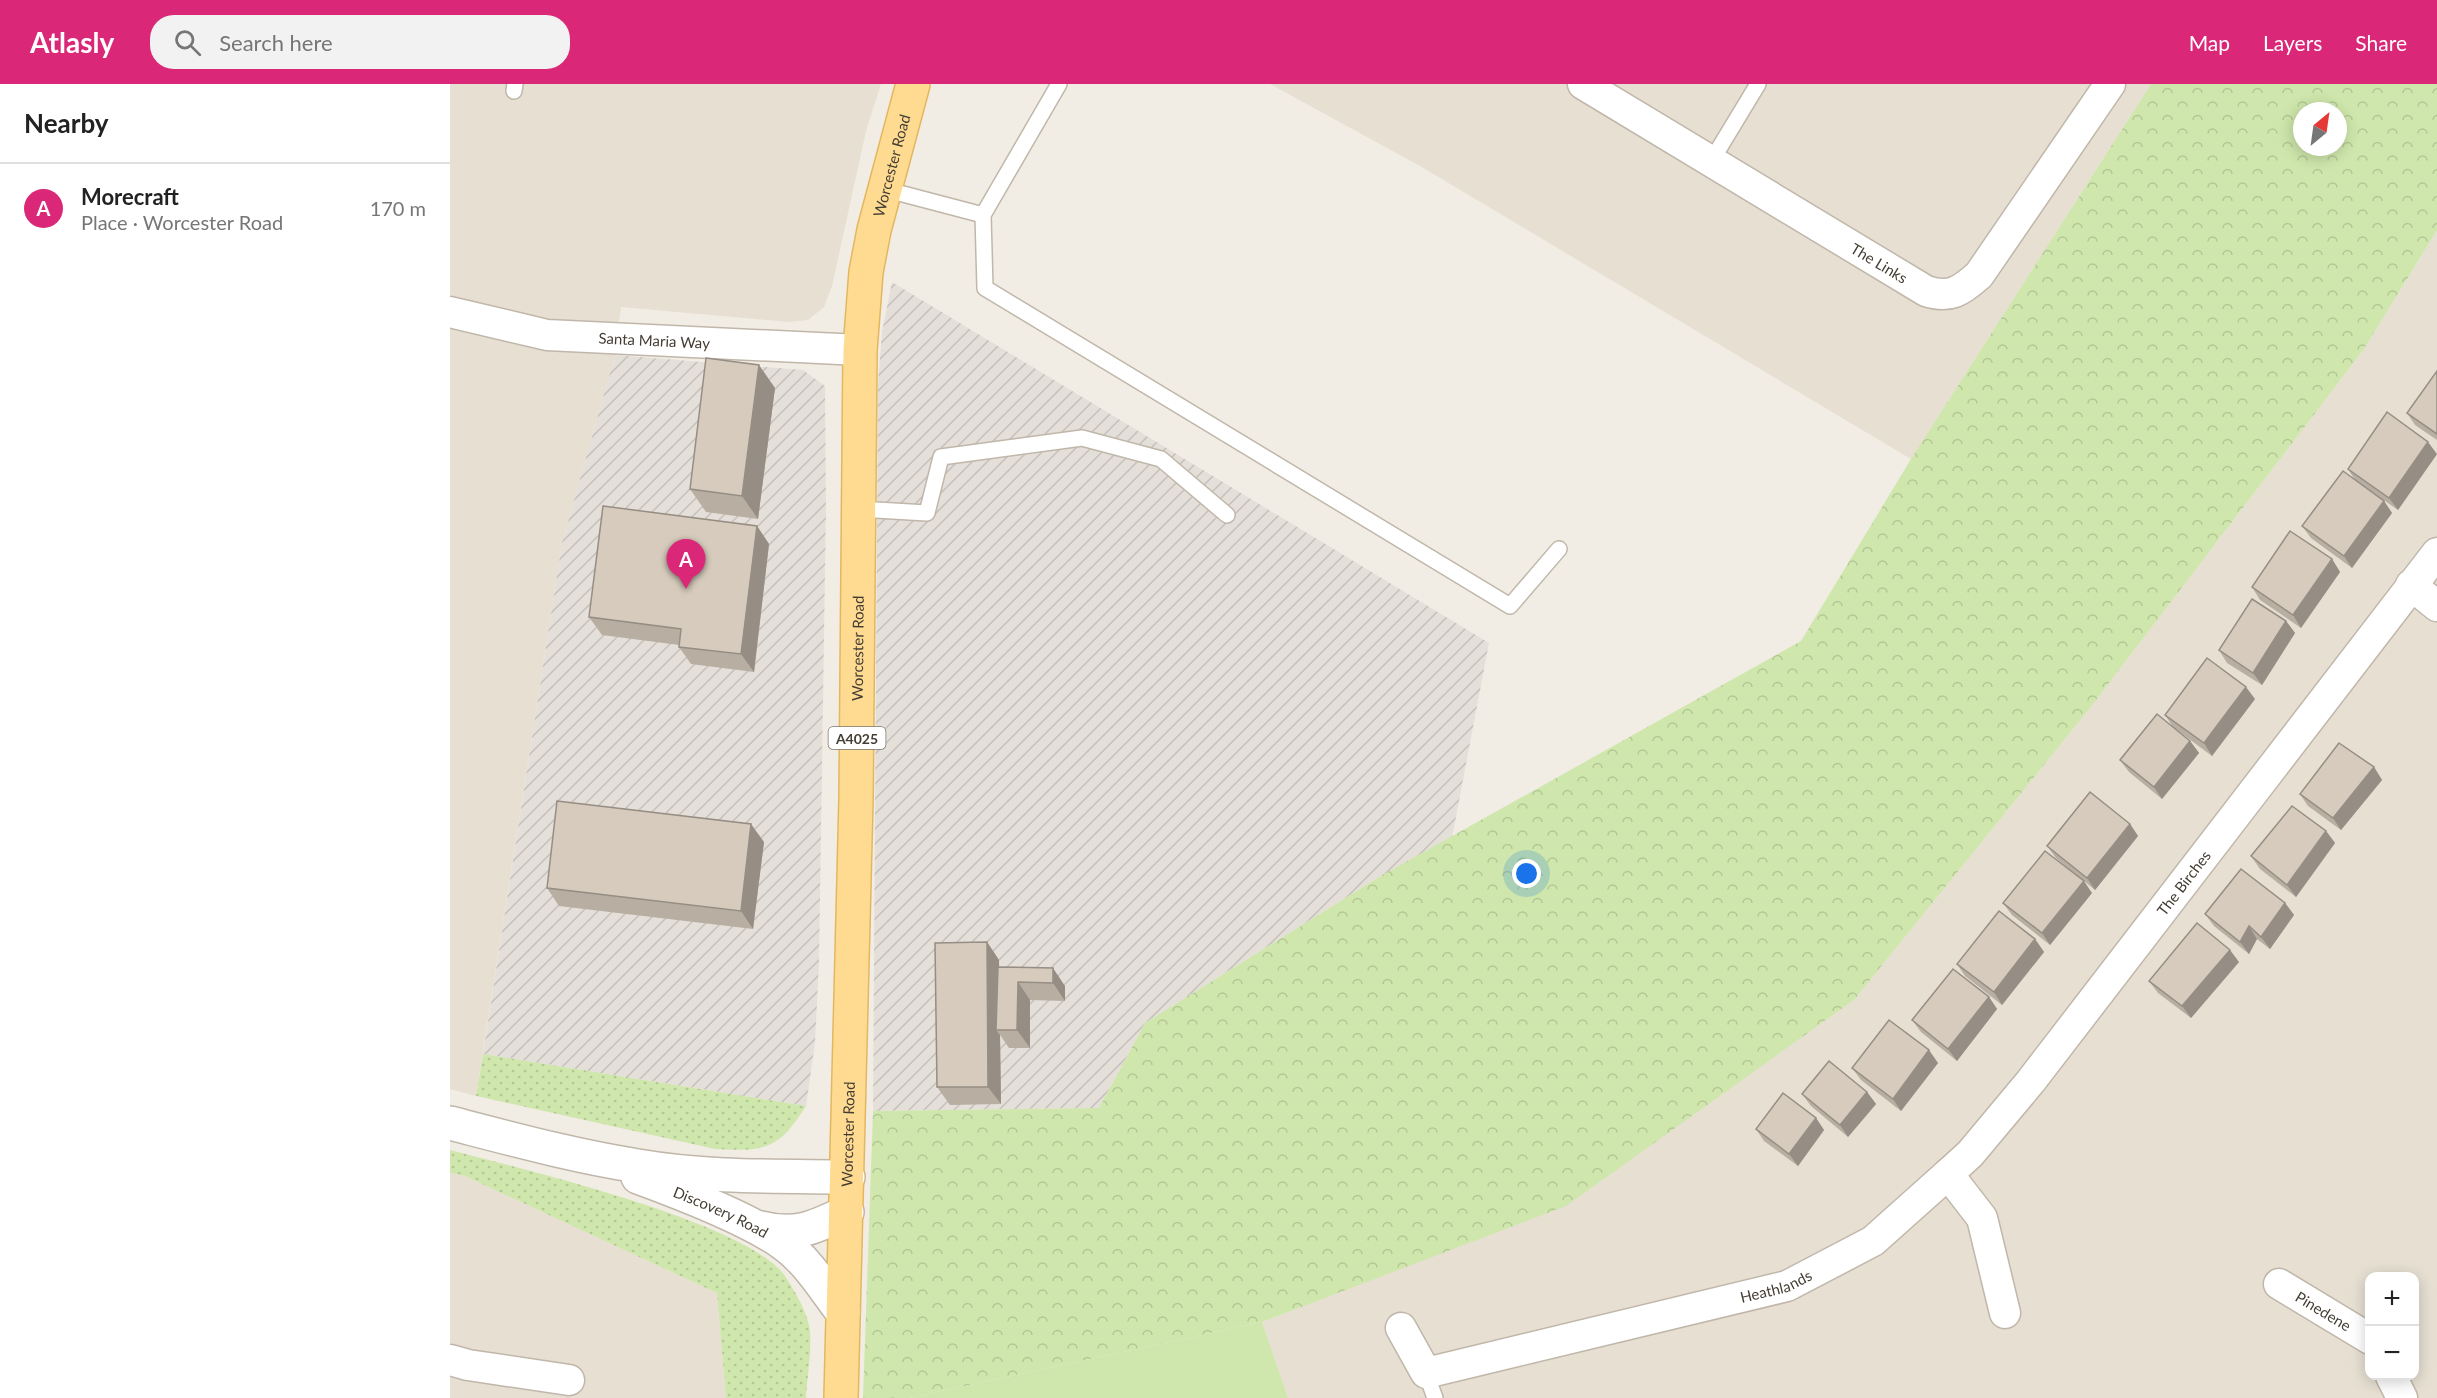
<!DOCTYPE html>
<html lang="en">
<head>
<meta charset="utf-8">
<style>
  :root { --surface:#fff; --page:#f2f2f2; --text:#222; --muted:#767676; --line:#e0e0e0; --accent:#db2777 }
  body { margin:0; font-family:Lato,sans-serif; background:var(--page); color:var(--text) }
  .controls { position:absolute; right:18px; bottom:18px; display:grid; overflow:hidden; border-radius:12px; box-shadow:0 3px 15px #0003 }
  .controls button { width:54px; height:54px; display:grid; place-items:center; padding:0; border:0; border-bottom:2px solid var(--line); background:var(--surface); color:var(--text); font:30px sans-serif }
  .compass { position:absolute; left:1843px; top:18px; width:54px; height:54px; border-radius:50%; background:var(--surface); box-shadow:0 3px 15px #0003; rotate:29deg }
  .you { position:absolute; left:1077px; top:790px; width:21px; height:21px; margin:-15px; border:4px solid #fff; border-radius:50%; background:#1a73e8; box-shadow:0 0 0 9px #1a73e833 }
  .badge { display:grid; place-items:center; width:39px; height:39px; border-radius:50%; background:var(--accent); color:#fff; font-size:20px; font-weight:700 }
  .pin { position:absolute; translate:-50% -50px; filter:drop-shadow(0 2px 3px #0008) }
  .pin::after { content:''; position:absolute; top:32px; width:21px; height:18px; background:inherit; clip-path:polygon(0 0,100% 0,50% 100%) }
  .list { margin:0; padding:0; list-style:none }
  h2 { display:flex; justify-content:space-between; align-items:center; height:78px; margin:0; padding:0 24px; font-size:26px }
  h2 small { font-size:20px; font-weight:400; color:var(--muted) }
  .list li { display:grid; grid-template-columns:39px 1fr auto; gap:18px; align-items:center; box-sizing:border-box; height:90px; padding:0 24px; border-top:2px solid var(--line) }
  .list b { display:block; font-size:22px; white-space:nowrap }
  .list p { margin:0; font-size:20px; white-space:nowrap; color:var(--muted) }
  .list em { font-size:20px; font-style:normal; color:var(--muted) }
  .icon { flex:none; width:33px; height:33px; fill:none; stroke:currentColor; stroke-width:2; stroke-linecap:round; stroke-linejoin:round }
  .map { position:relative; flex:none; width:1987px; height:1314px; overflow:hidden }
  header { display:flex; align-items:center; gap:36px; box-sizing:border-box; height:84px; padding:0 30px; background:var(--accent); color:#fff }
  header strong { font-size:28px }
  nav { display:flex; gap:33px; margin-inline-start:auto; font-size:21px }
  .search { width:420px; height:54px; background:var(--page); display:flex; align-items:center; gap:15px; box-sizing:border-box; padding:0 21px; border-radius:24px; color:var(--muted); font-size:22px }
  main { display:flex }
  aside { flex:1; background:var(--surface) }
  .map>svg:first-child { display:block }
</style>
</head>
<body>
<header>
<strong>Atlasly</strong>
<div class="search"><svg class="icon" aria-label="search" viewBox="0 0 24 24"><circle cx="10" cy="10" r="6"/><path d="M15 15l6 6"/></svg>Search here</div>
<nav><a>Map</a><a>Layers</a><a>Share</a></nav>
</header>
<main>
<aside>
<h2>Nearby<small></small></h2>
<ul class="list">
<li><span class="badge">A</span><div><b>Morecraft</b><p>Place · Worcester Road</p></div><em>170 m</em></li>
</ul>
</aside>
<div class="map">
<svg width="1987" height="1314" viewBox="0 0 1987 1314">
  <defs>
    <pattern id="industrial-furrows" width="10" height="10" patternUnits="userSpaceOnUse" patternTransform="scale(1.5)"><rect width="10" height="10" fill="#e4dfd9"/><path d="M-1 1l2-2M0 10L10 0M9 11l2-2" fill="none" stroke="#c5c0bb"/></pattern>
    <pattern id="forest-crowns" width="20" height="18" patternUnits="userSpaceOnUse" patternTransform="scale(1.5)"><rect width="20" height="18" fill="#cfe7ac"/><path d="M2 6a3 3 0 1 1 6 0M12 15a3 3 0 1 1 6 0" fill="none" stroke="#b3c795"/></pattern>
    <pattern id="park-dots" width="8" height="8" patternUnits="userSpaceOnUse" patternTransform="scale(1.5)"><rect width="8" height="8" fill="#cfe7ac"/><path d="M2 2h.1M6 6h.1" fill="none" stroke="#b3c795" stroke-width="1.8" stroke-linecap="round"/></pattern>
  </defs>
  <rect width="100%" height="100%" fill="#f2ede4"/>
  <g fill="#e6dfd2" fill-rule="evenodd">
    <path d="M 0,0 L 431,0 L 416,47 L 382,202 L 374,223 L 358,236 L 339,238 L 171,223 L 165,271 L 112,459 L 26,1012 L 0,1005 Z"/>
    <path d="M 820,0 L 1701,0 L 1461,375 L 970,82 Z"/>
    <path d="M 1987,146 L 1987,1314 L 838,1314 L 812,1238 L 1116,1121 L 1404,916 L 1640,624 L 1914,265 ZM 1920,1192 L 1964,1192 L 1964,1292 L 1920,1292 Z"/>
    <path d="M 0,1089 L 15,1092 L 267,1209 L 276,1314 L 0,1314 Z"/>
  </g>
  <g fill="url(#industrial-furrows)">
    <path d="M 442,198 L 1039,559 L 1002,754 L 929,793 L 695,939 L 649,1024 L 423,1027 L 428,299 L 432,248 Z"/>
    <path d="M 165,271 L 353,286 L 375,302 L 376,424 L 369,878 L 365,959 L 356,1022 L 33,970 L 112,459 Z"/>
  </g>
  <path fill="#cfe7ac" d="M 812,1238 L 838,1314 L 459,1314 Z"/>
  <path fill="url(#forest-crowns)" fill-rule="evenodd" d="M 1701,0 L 1987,0 L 1987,146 L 1914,265 L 1640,624 L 1404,916 L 1116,1122 L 812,1238 L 459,1314 L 413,1314 L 423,1027 L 649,1024 L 695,939 L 929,793 L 1351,557 L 1461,375 ZM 1852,27 L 1888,27 L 1888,63 L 1852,63 Z"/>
  <g fill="url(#park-dots)">
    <path d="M 33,970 L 356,1022 C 329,1065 315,1068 265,1065 L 26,1012 Z"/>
    <path d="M 0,1066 C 68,1084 298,1138 335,1192 C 344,1206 355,1224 359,1241 C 363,1261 357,1293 356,1314 L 276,1314 L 267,1209 L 15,1092 L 0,1089 Z"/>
  </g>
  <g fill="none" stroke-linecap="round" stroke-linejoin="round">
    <defs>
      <g id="service">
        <path d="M 64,7 L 65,0"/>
        <path d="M 1262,76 L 1308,0"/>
        <path d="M 434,105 L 533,131 L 609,0"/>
        <path d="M 533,131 L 535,204 L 1060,522 L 1109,465"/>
        <path d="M 409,425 L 477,429 L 491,373 L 632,354 L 711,375 L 777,431"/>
        <path d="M 976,1289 L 985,1314"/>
      </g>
      <g id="minor">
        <path id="s1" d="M 1133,0 L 1476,207 C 1500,215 1511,207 1529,191 L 1660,0"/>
        <path id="s2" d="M 0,228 L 97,251 L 410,266"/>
        <path d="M 1961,501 L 1987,522"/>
        <path id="s3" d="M 1498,1090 L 1520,1070 L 1581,997 L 1987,469"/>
        <path id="s4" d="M 1829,1200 L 1920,1255"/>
        <path id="s5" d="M 951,1244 L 976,1289 L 1337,1202 L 1423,1157 L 1498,1090 L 1532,1134 L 1555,1229"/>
        <path d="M 0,1276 L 18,1281 L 119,1296"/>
        <path d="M 1941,1292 L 1952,1314"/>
      </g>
      <g id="tertiary">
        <path d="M 0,1039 C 62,1055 124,1072 188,1082 C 257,1094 328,1092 398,1093"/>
        <path id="s6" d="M 188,1093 C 229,1108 299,1135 334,1160 C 358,1177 375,1206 393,1229"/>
        <path d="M 311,1144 C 347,1153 365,1143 397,1128"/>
      </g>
      <g id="primary">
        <path id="s7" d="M 391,1314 L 406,715 L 410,266 L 416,188 L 424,146 L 463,0"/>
      </g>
    </defs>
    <use href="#service" stroke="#c0b7aa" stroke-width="18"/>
    <use href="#minor" stroke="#c0b7aa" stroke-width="33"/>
    <use href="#tertiary" stroke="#c0b7aa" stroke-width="36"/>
    <use href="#primary" stroke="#e3b761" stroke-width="36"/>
    <use href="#service" stroke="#fff" stroke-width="15"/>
    <use href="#minor" stroke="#fff" stroke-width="30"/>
    <use href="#tertiary" stroke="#fff" stroke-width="33"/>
    <use href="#primary" stroke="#fedb91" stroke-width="33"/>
  </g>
  <g fill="#b8afa2">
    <path d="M 1987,287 L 1987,356 L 1965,341 L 1957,329 Z"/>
    <path d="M 325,304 L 308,435 L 256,428 L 240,405 Z"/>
    <path d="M 1987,370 L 1948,426 L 1922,408 L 1934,417 L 1942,429 L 1902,484 L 1861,454 L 1852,442 L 1905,396 L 1898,385 Z"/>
    <path d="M 307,442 L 319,460 L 304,588 L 241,580 L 229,563 L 229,561 L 152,551 L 139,533 Z"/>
    <path d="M 1882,475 L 1890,488 L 1851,544 L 1810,516 L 1802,503 Z"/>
    <path d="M 1836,537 L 1845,549 L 1812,601 L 1777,579 L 1769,566 Z"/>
    <path d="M 1805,615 L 1762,672 L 1723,643 L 1715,631 Z"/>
    <path d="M 1740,657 L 1749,669 L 1712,715 L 1679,688 L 1670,676 Z"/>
    <path d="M 1924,683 L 1932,696 L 1891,746 L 1858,722 L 1850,710 Z"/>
    <path d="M 1680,740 L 1688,752 L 1645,806 L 1606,774 L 1597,762 Z"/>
    <path d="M 1876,747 L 1885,759 L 1846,813 L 1810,785 L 1801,772 Z"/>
    <path d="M 314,758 L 303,845 L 109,822 L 97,804 Z"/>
    <path d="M 1642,809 L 1600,861 L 1562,831 L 1553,819 Z"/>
    <path d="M 1835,819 L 1844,831 L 1820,865 L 1807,855 L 1799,870 L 1764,842 L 1755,830 Z"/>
    <path d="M 1585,855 L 1594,868 L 1552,921 L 1515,892 L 1507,880 Z"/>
    <path d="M 537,858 L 549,876 L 549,883 L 615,902 L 615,917 L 580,916 L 580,964 L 559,964 L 550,951 L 551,1020 L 500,1021 L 487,1003 Z"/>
    <path d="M 1789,878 L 1741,934 L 1708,909 L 1699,897 Z"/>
    <path d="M 1539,913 L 1547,925 L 1507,977 L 1471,948 L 1462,936 Z"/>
    <path d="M 1488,979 L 1451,1027 L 1411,996 L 1402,984 Z"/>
    <path d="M 1417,1008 L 1426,1020 L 1398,1053 L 1361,1022 L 1352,1010 Z"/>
    <path d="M 1366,1034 L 1374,1046 L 1348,1082 L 1314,1057 L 1306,1045 Z"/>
  </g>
  <g fill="#968e84">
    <path d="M 309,281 L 325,304 L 308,435 L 292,412 Z"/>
    <path d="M 1978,358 L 1987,370 L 1948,426 L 1939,414 Z"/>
    <path d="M 1934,417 L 1942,429 L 1902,484 L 1894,472 Z"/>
    <path d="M 307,442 L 319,460 L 304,588 L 291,570 Z"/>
    <path d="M 1882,475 L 1890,488 L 1851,544 L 1843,531 Z"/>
    <path d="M 1836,537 L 1845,549 L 1812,601 L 1803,589 Z"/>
    <path d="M 1796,603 L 1805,615 L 1762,672 L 1754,659 Z"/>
    <path d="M 1740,657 L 1749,669 L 1712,715 L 1704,703 Z"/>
    <path d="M 1924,683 L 1932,696 L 1891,746 L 1883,734 Z"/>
    <path d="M 301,740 L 314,758 L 303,845 L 291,827 Z"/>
    <path d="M 1680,740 L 1688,752 L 1645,806 L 1637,794 Z"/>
    <path d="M 1876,747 L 1885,759 L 1846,813 L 1837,801 Z"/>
    <path d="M 1634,797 L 1642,809 L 1600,861 L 1592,849 Z"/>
    <path d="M 1835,819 L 1844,831 L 1820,865 L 1811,853 Z"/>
    <path d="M 1799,842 L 1807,855 L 1799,870 L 1790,858 Z"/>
    <path d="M 1585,855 L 1594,868 L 1552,921 L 1544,908 Z"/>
    <path d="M 537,858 L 549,876 L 550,946 L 546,946 L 550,951 L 551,1020 L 538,1003 Z"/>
    <path d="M 1780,866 L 1789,878 L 1741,934 L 1732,922 Z"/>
    <path d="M 603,884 L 615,902 L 615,917 L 603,899 Z"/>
    <path d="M 568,898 L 580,916 L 580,964 L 567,946 Z"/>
    <path d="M 1539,913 L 1547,925 L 1507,977 L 1498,965 Z"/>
    <path d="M 1479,966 L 1488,979 L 1451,1027 L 1443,1015 Z"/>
    <path d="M 1417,1008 L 1426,1020 L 1398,1053 L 1390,1041 Z"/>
    <path d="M 1366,1034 L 1374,1046 L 1348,1082 L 1339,1070 Z"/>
  </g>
  <g fill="#d6cbbc" stroke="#968e84" stroke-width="1.5">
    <path d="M 256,274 L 309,281 L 292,412 L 240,405 Z"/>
    <path d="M 1987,287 L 1987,350 L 1957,329 Z"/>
    <path d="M 1937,328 L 1978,358 L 1939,414 L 1898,385 Z"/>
    <path d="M 1893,387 L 1934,417 L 1894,472 L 1852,442 Z"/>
    <path d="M 153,422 L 307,442 L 291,570 L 229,563 L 231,545 L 139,533 Z"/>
    <path d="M 1840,447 L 1882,475 L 1843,531 L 1802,503 Z"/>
    <path d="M 1802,515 L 1836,537 L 1803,589 L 1769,566 Z"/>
    <path d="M 1757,574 L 1796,603 L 1754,659 L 1715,631 Z"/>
    <path d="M 1707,630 L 1740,657 L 1704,703 L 1670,676 Z"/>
    <path d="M 1889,659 L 1924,683 L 1883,734 L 1850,710 Z"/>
    <path d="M 1640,708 L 1680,740 L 1637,794 L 1597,762 Z"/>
    <path d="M 107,717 L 301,740 L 291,827 L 97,804 Z"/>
    <path d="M 1842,722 L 1876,747 L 1837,801 L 1801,772 Z"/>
    <path d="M 1595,767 L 1634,797 L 1592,849 L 1553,819 Z"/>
    <path d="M 1791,785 L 1835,819 L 1811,853 L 1799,842 L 1790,858 L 1755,830 Z"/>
    <path d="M 1549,827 L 1585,855 L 1544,908 L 1507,880 Z"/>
    <path d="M 1747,839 L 1780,866 L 1732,922 L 1699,897 Z"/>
    <path d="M 537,858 L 538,1003 L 487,1003 L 485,859 Z"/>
    <path d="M 548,883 L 603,884 L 603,899 L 568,898 L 567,946 L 546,946 Z"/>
    <path d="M 1503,885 L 1539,913 L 1498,965 L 1462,936 Z"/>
    <path d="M 1439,936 L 1479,966 L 1443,1015 L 1402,984 Z"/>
    <path d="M 1379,977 L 1417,1008 L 1390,1041 L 1352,1010 Z"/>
    <path d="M 1333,1009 L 1366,1034 L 1339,1070 L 1306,1045 Z"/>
  </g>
  <g text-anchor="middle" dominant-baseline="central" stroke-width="4.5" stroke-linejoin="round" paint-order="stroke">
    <rect fill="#fff" stroke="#7c7771" stroke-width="1.5" x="378.5" y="643" width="57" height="22" rx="4.5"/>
    <g font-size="14" font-weight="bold" fill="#443d34">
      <text x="407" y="654">A4025</text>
    </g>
    <g font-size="15" fill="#443d34" stroke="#fff">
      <text stroke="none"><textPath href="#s7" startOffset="1236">Worcester Road</textPath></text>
      <text stroke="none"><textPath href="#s1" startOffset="346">The Links</textPath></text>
      <text stroke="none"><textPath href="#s2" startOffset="207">Santa Maria Way</textPath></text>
      <text stroke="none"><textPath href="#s7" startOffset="750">Worcester Road</textPath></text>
      <text stroke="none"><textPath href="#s3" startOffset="375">The Birches</textPath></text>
      <text stroke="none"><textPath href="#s7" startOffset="264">Worcester Road</textPath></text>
      <text stroke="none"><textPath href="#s6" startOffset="90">Discovery Road</textPath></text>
      <text stroke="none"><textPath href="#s5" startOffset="412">Heathlands</textPath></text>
      <text stroke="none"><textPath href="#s4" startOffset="52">Pinedene</textPath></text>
    </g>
  </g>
</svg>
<div class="controls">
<button>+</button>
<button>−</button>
</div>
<svg class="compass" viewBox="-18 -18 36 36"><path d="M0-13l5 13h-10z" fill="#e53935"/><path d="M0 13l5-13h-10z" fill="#767676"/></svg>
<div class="you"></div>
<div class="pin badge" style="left:236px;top:505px">A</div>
</div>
</main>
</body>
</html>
